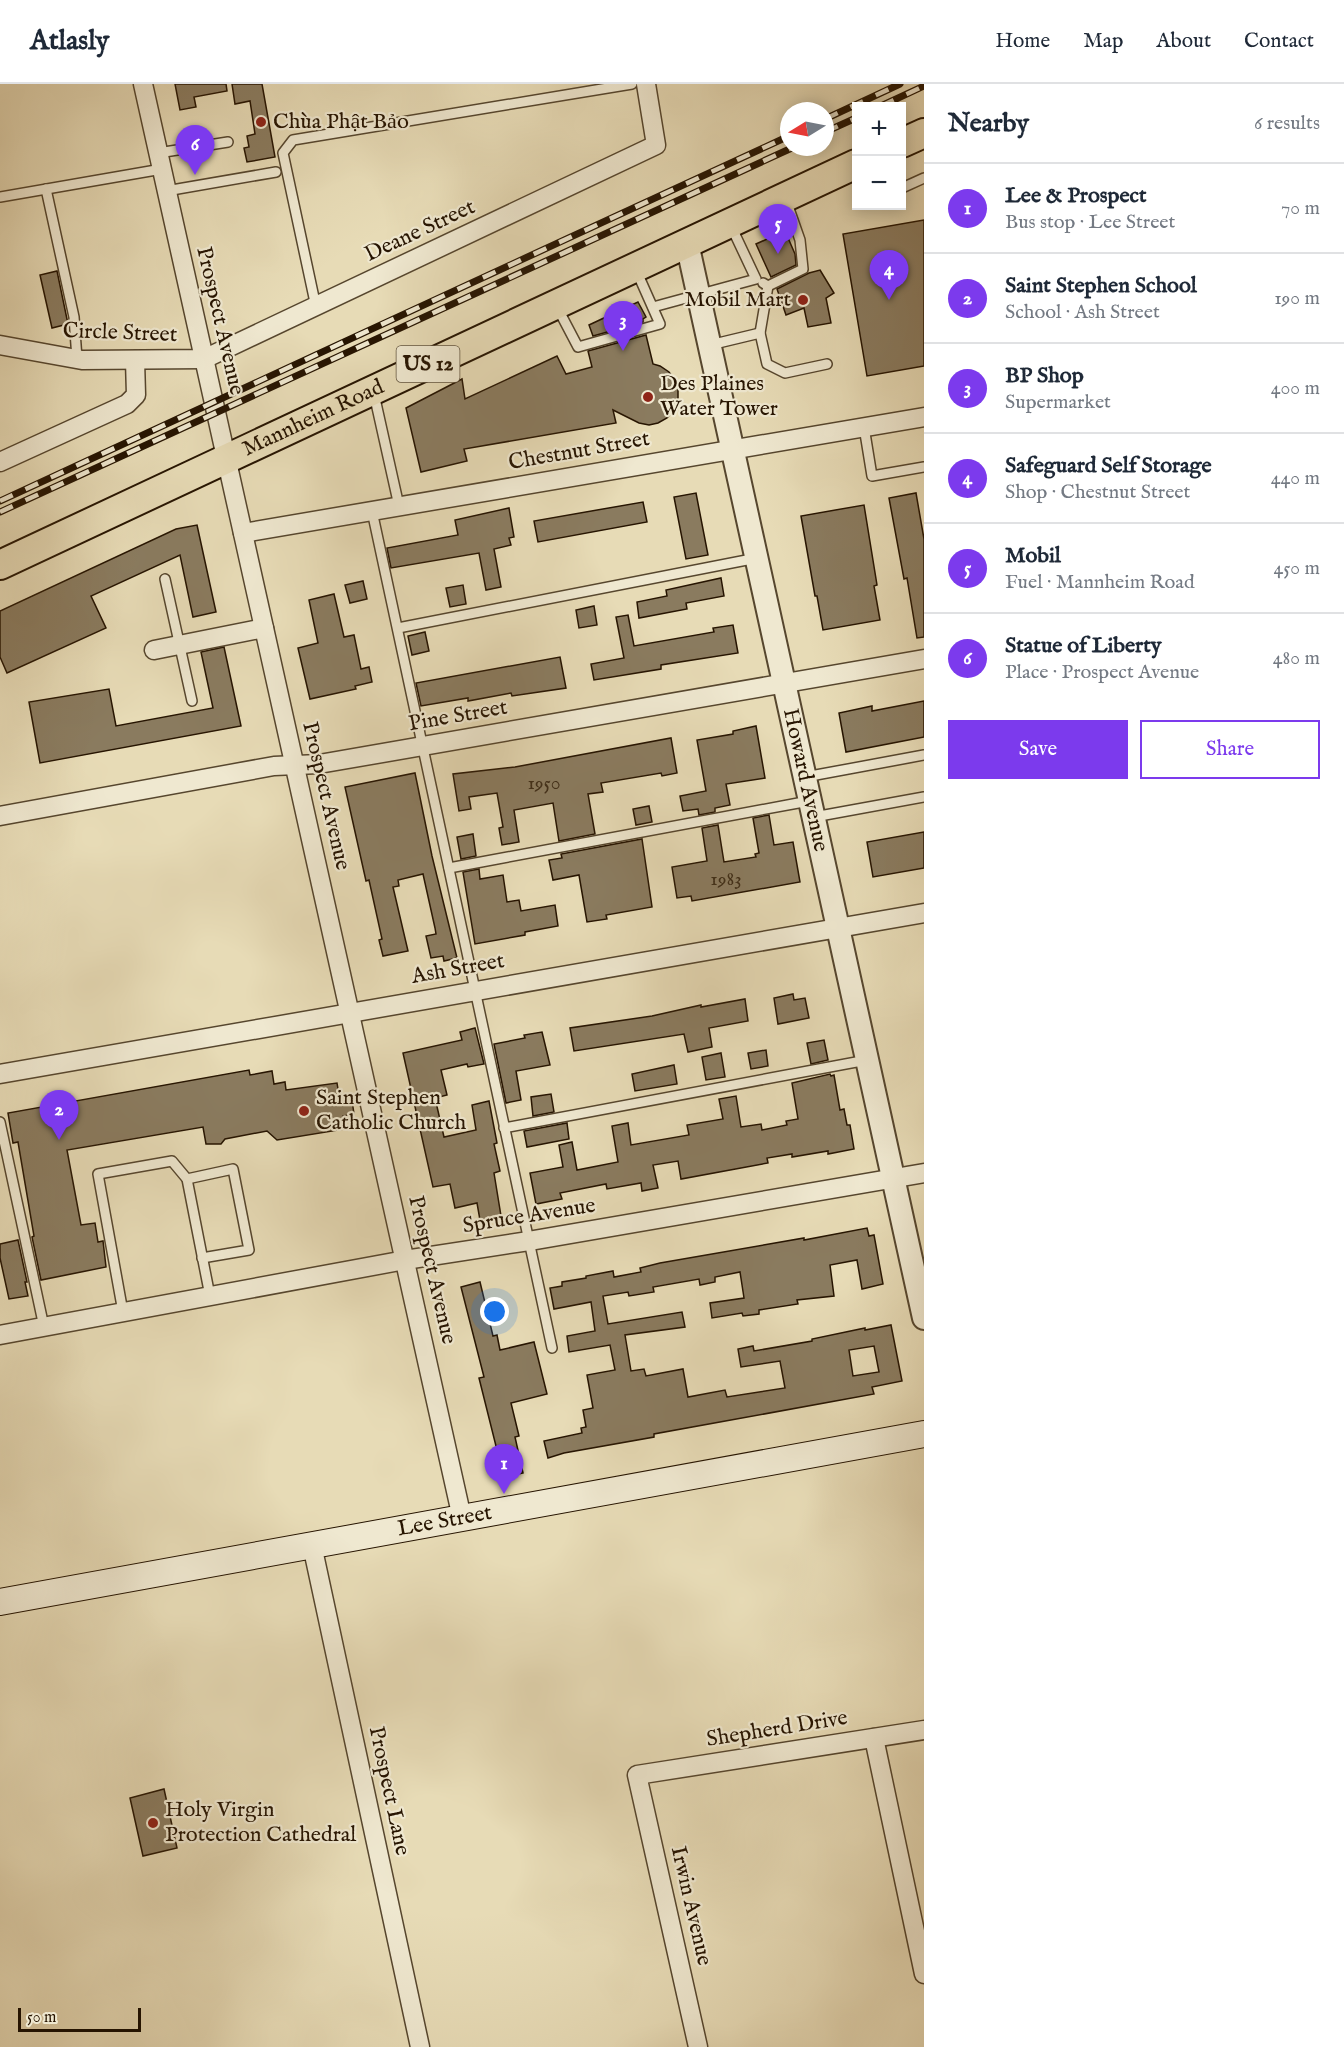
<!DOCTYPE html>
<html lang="en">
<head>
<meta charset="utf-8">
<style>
  :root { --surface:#fff; --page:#f6f6f7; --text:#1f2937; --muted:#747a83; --line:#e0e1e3; --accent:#7c3aed }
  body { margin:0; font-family:"IM FELL English",serif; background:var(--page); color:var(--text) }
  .controls { position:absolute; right:18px; top:18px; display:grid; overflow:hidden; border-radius:0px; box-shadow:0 3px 15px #0003 }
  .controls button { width:54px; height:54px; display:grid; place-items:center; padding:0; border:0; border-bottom:2px solid var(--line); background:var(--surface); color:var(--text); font:30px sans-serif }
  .compass { position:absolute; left:780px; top:18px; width:54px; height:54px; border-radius:50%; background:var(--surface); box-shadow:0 3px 15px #0003; rotate:260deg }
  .scale { position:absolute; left:18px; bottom:15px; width:123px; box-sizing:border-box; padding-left:6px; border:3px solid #261401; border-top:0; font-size:16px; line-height:21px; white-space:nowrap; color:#261401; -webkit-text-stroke:4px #efe8d0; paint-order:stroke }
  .you { position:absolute; left:495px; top:1228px; width:21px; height:21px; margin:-15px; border:4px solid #fff; border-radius:50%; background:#1a73e8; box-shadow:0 0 0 9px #1a73e833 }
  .badge { display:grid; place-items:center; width:39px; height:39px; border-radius:50%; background:var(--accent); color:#fff; font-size:20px; font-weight:700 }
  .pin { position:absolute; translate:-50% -50px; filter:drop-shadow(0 2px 3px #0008) }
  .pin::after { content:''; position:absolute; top:32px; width:21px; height:18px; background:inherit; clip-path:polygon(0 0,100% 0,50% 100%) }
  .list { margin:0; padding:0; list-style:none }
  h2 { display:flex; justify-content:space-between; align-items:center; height:78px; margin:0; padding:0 24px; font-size:26px }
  h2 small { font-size:20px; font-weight:400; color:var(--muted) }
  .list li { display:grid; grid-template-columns:39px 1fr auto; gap:18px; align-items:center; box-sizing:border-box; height:90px; padding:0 24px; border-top:2px solid var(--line) }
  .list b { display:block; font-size:22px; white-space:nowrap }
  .list p { margin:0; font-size:20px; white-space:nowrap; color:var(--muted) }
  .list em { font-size:20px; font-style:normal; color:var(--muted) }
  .actions { display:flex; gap:12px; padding:18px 24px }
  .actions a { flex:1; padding:14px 0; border:2px solid var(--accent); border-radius:0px; text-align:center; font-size:21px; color:var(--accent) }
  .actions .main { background:var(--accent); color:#fff }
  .map { position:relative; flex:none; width:924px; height:1963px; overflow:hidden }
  header { display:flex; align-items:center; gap:36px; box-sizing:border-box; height:84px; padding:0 30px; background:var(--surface); border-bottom:2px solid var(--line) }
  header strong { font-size:28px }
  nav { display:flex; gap:33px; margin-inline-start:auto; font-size:21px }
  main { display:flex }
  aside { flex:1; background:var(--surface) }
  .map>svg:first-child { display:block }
</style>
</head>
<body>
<header>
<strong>Atlasly</strong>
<nav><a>Home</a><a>Map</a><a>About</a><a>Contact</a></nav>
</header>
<main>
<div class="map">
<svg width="924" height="1963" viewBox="0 0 924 1963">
  <rect width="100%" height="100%" fill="#e7dbb6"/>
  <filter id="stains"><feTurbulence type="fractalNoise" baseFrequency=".00333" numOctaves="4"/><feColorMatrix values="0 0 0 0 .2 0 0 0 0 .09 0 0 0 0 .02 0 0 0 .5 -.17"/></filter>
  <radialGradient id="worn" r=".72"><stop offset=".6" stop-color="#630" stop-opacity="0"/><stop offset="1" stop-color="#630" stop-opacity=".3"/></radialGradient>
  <g fill="#8a7b5f" stroke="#261401" stroke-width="1.5" fill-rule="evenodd">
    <path d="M 175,0 L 226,0 L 227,7 L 194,13 L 196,23 L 180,26 Z"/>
    <path d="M 232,0 L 262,0 L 275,73 L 247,78 L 244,64 L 249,63 L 247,52 L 255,50 L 250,17 L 235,20 Z"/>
    <path d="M 924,136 L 924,282 L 867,292 L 843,150 Z"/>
    <path d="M 785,147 L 795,170 L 796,181 L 771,193 L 756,160 Z"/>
    <path d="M 820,186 L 834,209 L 826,214 L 831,239 L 808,243 L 804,224 L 786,231 L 777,205 L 809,189 Z"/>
    <path d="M 57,187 L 68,240 L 52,244 L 40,191 Z"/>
    <path d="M 638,218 L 646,233 L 643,235 L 643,238 L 593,252 L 589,241 Z"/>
    <path d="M 646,251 L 653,280 L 660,282 L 669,288 L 675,296 L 678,306 L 678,316 L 674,326 L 667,334 L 658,339 L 649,341 L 639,339 L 613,326 L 616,339 L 464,365 L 467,377 L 421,388 L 406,324 L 462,295 L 465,315 L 557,272 L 566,290 L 592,283 L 588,267 Z"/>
    <path d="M 696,409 L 708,471 L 686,475 L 674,413 Z"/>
    <path d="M 916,409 L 924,455 L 924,553 L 917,554 L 907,494 L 904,495 L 889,414 Z"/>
    <path d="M 643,418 L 647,438 L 538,458 L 534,437 Z"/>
    <path d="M 864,421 L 877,501 L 874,502 L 880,536 L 823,546 L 817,512 L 815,512 L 801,432 Z"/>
    <path d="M 509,424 L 514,453 L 509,454 L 511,461 L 494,465 L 501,503 L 486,506 L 479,469 L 391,484 L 387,464 L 458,451 L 455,436 Z"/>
    <path d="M 197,441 L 216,528 L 193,533 L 180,471 L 91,512 L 106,544 L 7,589 L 0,573 L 0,527 L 176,445 Z"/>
    <path d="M 721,494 L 724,512 L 686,519 L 687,525 L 639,534 L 637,518 L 667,512 L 666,506 Z"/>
    <path d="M 363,497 L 367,515 L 350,519 L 345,501 Z"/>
    <path d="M 463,501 L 466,520 L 450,523 L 446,504 Z"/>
    <path d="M 334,510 L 344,553 L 354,551 L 361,585 L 369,583 L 372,598 L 355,602 L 356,605 L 310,615 L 298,564 L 318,559 L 309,516 Z"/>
    <path d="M 594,522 L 597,541 L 579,544 L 576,526 Z"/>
    <path d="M 628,531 L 634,562 L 714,548 L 713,544 L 733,541 L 738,569 L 661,581 L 661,585 L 594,596 L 591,580 L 624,574 L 616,533 Z"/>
    <path d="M 425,548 L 429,567 L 412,571 L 408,552 Z"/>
    <path d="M 224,563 L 241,642 L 40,679 L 29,618 L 109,605 L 116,642 L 213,624 L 201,568 Z"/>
    <path d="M 560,573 L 566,604 L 512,612 L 511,609 L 468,617 L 468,614 L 421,622 L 416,599 Z"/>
    <path d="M 924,617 L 924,653 L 846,668 L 839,629 L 872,622 L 872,627 Z"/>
    <path d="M 756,642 L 765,694 L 726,700 L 730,721 L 715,724 L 715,728 L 699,731 L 698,725 L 683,727 L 680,712 L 706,707 L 697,656 L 733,650 L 733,647 Z"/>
    <path d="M 671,654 L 677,689 L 662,692 L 661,689 L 601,699 L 603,708 L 588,710 L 595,750 L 559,757 L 553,719 L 514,726 L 519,758 L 502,761 L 499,744 L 503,743 L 497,709 L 469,713 L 471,725 L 459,727 L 453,690 L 515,683 Z"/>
    <path d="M 415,689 L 432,772 L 457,874 L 444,877 L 443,872 L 431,874 L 426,852 L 436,850 L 435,844 L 423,790 L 398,796 L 399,802 L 393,803 L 408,867 L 383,872 L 379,856 L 382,855 L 369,796 L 366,797 L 345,703 Z"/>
    <path d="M 649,722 L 652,738 L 636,741 L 633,725 Z"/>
    <path d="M 769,731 L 774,761 L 793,758 L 800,798 L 692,817 L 691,812 L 677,814 L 672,783 L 707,777 L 702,744 L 718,741 L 724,778 L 756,773 L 755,770 L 759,769 L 753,734 Z"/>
    <path d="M 924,748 L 924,784 L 873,793 L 867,758 Z"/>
    <path d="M 473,750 L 476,772 L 461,775 L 457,753 Z"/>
    <path d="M 642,755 L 652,823 L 606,831 L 607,835 L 587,838 L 579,791 L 553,796 L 549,776 L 562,774 L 561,770 Z"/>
    <path d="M 479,785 L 480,795 L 503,791 L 507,818 L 519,816 L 521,827 L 555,821 L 558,842 L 525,848 L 525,851 L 475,860 L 463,788 Z"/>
    <path d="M 793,910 L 794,916 L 805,914 L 809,934 L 778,940 L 774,914 Z"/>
    <path d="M 745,915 L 748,937 L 709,944 L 712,963 L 688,968 L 684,950 L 574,967 L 570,944 L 652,932 L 701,921 L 701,923 Z"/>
    <path d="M 475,944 L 484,980 L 468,983 L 467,980 L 441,986 L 447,1011 L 435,1014 L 444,1053 L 476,1046 L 472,1021 L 489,1017 L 497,1059 L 494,1060 L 500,1087 L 494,1089 L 501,1132 L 480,1136 L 477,1119 L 455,1124 L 450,1100 L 433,1103 L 403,969 L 462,956 L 460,948 Z"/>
    <path d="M 542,948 L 550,981 L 516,987 L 521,1016 L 506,1019 L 494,960 L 525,954 L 524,951 Z"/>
    <path d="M 824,956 L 828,976 L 811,980 L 807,959 Z"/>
    <path d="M 766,966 L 768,982 L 751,985 L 748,969 Z"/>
    <path d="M 721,969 L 725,993 L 706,996 L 702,973 Z"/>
    <path d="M 674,981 L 677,1000 L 635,1007 L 632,990 Z"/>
    <path d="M 249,986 L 250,991 L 272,987 L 274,1000 L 285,998 L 286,1006 L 337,999 L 339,1011 L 351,1010 L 354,1030 L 343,1032 L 345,1045 L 277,1056 L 267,1047 L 225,1055 L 221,1060 L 206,1060 L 203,1043 L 67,1066 L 81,1141 L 95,1139 L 98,1158 L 103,1157 L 106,1183 L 41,1196 L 32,1153 L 34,1152 L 18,1058 L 13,1059 L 8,1029 Z"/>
    <path d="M 830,990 L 831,992 L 834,991 L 840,1026 L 844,1025 L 847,1041 L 850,1041 L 854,1065 L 828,1070 L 828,1067 L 792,1073 L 792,1070 L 767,1074 L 768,1079 L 681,1095 L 678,1077 L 653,1081 L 658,1104 L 642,1107 L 641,1099 L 607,1105 L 606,1100 L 560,1109 L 562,1115 L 536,1120 L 530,1089 L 563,1083 L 559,1061 L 572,1058 L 577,1086 L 618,1078 L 612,1042 L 628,1039 L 631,1061 L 689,1051 L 687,1041 L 723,1035 L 719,1015 L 736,1012 L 741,1043 L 761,1040 L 762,1046 L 787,1041 L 786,1037 L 798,1035 L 792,999 Z"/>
    <path d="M 551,1010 L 554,1028 L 533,1032 L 531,1013 Z"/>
    <path d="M 567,1039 L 569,1055 L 527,1063 L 524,1047 Z"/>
    <path d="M 867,1144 L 869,1152 L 874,1151 L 883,1200 L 862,1205 L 857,1176 L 830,1181 L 834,1212 L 797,1216 L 798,1220 L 759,1226 L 759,1230 L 743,1232 L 742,1229 L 712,1234 L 710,1219 L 744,1214 L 740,1188 L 715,1193 L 715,1198 L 700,1201 L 699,1195 L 653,1203 L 654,1208 L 629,1212 L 628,1208 L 603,1212 L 608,1240 L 682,1228 L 685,1243 L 625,1251 L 631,1287 L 644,1285 L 646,1292 L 683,1285 L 688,1313 L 725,1306 L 727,1313 L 785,1304 L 780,1277 L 741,1283 L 738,1265 L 753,1262 L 754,1267 L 812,1257 L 812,1255 L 865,1244 L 865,1246 L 891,1241 L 902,1297 L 872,1303 L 874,1310 L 654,1350 L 654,1353 L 564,1369 L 548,1374 L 544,1357 L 582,1349 L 581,1344 L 586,1343 L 583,1326 L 593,1324 L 587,1291 L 615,1286 L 610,1261 L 569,1268 L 567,1252 L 595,1247 L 591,1218 L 554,1225 L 550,1204 L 562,1202 L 562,1198 L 586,1194 L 586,1192 L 613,1187 L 614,1193 L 641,1188 L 640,1184 L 660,1179 L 804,1154 L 804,1156 ZM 874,1262 L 879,1288 L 853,1292 L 849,1266 Z"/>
    <path d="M 18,1156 L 27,1198 L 25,1198 L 28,1212 L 9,1215 L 0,1174 L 0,1160 Z"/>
    <path d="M 480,1198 L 493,1252 L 497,1251 L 500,1266 L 534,1258 L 547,1310 L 511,1319 L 519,1352 L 515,1353 L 523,1389 L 502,1394 L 495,1366 L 497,1366 L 479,1294 L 484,1293 L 461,1203 Z"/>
    <path d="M 164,1705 L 177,1764 L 143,1772 L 130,1714 Z"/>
  </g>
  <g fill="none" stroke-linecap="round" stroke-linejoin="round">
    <defs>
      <g id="service">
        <path d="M 158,69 L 228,58"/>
        <path d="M 902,104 L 924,94"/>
        <path d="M 46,105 L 74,233 L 77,275"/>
        <path d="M 166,107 L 276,88"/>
        <path d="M 0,113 L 162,85"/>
        <path d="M 763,199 L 768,202 L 803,185 L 800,156 L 786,116"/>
        <path d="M 768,202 L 760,249 L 767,280 L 785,289 L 827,280"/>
        <path d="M 316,223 L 283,69 L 293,56 L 632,0"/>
        <path d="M 557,223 L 578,263 L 660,240 L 636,186"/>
        <path d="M 653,223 L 756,195 L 731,142"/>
        <path d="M 710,261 L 760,249"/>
        <path d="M 374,310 L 399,422"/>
        <path d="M 864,343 L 872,392 L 924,383"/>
        <path d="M 372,427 L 552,1264"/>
        <path d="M 165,495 L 192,617"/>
        <path d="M 398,544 L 757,474"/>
        <path d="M 805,693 L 924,671"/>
        <path d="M 814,733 L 924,713"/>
        <path d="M 449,784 L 809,717"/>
        <path d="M 0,1038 L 44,1243"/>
        <path d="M 504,1044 L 867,976"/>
        <path d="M 187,1095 L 233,1085 L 249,1166 L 202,1174"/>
        <path d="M 123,1228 L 98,1090 L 172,1077 L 187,1095 L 210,1212"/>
      </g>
      <g id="minor">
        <path d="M 143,0 L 462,1434"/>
        <path d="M 0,261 L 82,276 L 204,275 L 656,61 L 646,0"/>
        <path d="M 0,378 L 127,320 L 136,311 L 135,276"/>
        <path d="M 243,449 L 924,333"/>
        <path d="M 154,566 L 264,544"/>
        <path d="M 0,732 L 274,682 L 319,680 L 924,575"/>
        <path d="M 0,990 L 924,829"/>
        <path d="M 0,1251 L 405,1176 L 529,1157 L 924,1089"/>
        <path d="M 312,1461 L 420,1963"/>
        <path d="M 874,1654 L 924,1890"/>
        <path d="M 698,1963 L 637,1691 L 924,1646"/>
      </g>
      <g id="tertiary">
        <path id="s1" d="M 687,159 L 924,1234"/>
      </g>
      <g id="secondary">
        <path id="s2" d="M 0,1518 L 924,1350"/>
      </g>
      <g id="primary">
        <path d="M 902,59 L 924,49"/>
        <path id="s3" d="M 0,481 L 856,80"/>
      </g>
    </defs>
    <use href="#service" stroke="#56462e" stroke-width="12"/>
    <use href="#minor" stroke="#56462e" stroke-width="21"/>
    <use href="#tertiary" stroke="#56462e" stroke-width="26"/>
    <use href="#secondary" stroke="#261401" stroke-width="28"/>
    <use href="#primary" stroke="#261401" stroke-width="32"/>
    <use href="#service" stroke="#efe8d0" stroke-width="9"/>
    <use href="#minor" stroke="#efe8d0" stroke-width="18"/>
    <use href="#tertiary" stroke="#efe8d0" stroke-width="22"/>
    <use href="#secondary" stroke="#efe8d0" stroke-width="26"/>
    <use href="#primary" stroke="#e7dbb6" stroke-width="28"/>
    <defs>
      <g id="rail">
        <path d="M 881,22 L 924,2"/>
        <path d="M 825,35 L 900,0"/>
        <path d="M 825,48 L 856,34"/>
        <path d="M 0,417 L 789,52"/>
        <path d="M 0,428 L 794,63"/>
      </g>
    </defs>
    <use href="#rail" stroke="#261401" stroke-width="7"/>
    <use href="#rail" stroke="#efe8d0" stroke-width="4.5" stroke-dasharray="14" stroke-linecap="butt"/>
  </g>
  <g fill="#8f2418" stroke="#efe8d0" stroke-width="2">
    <circle cx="261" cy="38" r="6"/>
    <circle cx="803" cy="216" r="6"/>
    <circle cx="648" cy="313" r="6"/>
    <circle cx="304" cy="1027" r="6"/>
    <circle cx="153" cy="1739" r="6"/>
  </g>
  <g text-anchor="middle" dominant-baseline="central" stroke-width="4.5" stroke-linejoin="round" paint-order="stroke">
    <g font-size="20" fill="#3f2e18">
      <text x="544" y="699">1950</text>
      <text x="726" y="795">1983</text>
    </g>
    <rect fill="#efe8d0" stroke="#62543f" stroke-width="1.5" x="396.5" y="262" width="63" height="36" rx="4.5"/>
    <g font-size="21" font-weight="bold" fill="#261401">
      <text x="428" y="280">US 12</text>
    </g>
    <g font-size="22" fill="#261401" stroke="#efe8d0" text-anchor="start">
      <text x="273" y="38">Chùa Phật Bảo</text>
      <text x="791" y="216" text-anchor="end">Mobil Mart</text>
      <text x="660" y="300">Des Plaines<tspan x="660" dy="25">Water Tower</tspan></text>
      <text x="316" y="1014">Saint Stephen<tspan x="316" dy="25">Catholic Church</tspan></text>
      <text x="165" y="1726">Holy Virgin<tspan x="165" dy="25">Protection Cathedral</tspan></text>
    </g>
    <g font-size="22" fill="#261401" stroke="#efe8d0">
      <text transform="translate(420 147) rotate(-25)">Deane Street</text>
      <text transform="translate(220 237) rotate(77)">Prospect Avenue</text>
      <text transform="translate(120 249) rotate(2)">Circle Street</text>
      <text stroke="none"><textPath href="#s3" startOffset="346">Mannheim Road</textPath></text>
      <text transform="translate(579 367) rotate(-10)">Chestnut Street</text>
      <text transform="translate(458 632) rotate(-10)">Pine Street</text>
      <text stroke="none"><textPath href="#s1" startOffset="550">Howard Avenue</textPath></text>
      <text transform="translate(326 712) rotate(77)">Prospect Avenue</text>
      <text transform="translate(458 885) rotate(-10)">Ash Street</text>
      <text transform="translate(529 1132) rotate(-9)">Spruce Avenue</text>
      <text transform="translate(432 1186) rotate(77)">Prospect Avenue</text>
      <text stroke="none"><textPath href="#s2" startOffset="452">Lee Street</textPath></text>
      <text transform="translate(777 1645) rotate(-9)">Shepherd Drive</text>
      <text transform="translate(389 1707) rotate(78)">Prospect Lane</text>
      <text transform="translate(691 1822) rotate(77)">Irwin Avenue</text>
    </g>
  </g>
  <rect width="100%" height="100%" filter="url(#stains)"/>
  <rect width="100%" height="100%" fill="url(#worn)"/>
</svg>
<div class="controls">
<button>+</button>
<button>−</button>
</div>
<svg class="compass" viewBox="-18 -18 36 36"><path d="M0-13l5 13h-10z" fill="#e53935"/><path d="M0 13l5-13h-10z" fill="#747a83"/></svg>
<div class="scale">50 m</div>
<div class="you"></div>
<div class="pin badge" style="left:504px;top:1410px">1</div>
<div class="pin badge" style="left:59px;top:1056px">2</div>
<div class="pin badge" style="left:623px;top:267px">3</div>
<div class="pin badge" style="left:889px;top:216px">4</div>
<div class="pin badge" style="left:778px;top:170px">5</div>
<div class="pin badge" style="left:195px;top:91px">6</div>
</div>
<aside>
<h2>Nearby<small>6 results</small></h2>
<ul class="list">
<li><span class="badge">1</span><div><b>Lee &amp; Prospect</b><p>Bus stop · Lee Street</p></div><em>70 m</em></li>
<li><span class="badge">2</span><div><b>Saint Stephen School</b><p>School · Ash Street</p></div><em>190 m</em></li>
<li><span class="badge">3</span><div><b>BP Shop</b><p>Supermarket</p></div><em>400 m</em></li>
<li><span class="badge">4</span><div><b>Safeguard Self Storage</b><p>Shop · Chestnut Street</p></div><em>440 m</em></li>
<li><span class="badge">5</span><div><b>Mobil</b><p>Fuel · Mannheim Road</p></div><em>450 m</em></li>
<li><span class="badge">6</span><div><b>Statue of Liberty</b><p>Place · Prospect Avenue</p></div><em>480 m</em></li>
</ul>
<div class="actions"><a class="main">Save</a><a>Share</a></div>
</aside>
</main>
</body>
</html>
